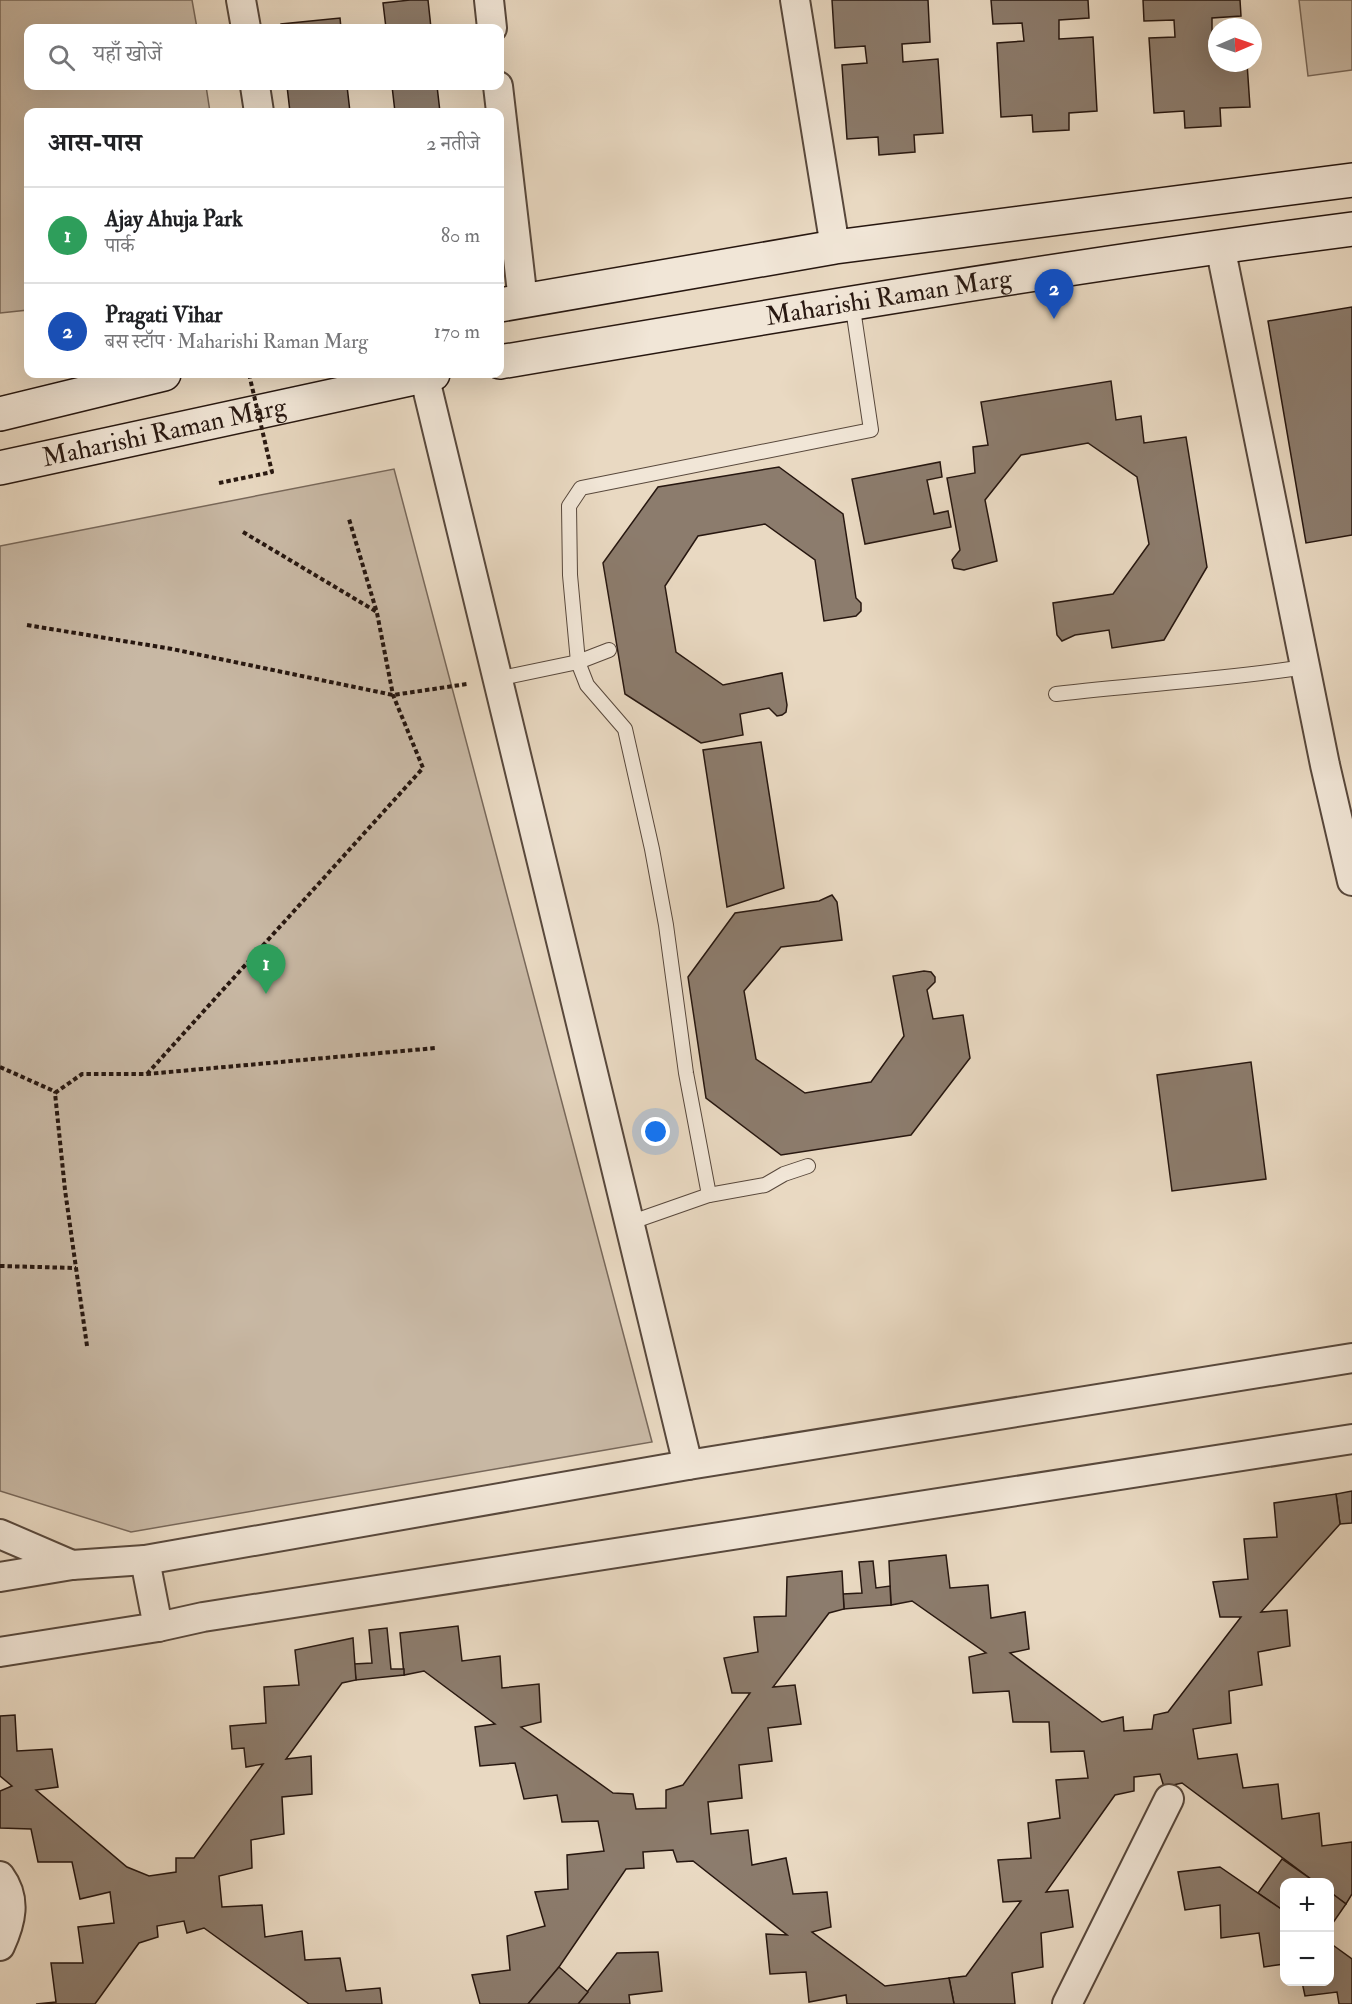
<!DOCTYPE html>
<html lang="hi">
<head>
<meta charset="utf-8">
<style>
  :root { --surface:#fff; --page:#f6f6f6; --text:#202124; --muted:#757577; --line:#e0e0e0; --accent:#8f2418 }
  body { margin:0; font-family:"IM FELL Double Pica","Noto Serif Devanagari",serif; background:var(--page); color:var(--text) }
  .controls { position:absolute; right:18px; bottom:18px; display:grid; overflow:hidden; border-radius:12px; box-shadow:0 6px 24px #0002 }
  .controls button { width:54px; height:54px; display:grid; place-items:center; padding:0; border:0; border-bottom:2px solid var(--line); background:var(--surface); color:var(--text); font:30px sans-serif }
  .compass { position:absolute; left:1208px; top:18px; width:54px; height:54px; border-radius:50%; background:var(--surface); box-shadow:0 6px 24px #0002; rotate:88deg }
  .you { position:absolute; left:656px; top:1132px; width:21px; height:21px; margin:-15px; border:4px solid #fff; border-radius:50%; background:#1a73e8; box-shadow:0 0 0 9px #1a73e833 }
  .badge { display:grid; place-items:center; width:39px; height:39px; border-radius:50%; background:var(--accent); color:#fff; font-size:20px; font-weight:700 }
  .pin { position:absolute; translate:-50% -50px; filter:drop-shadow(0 2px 3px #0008) }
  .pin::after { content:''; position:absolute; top:32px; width:21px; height:18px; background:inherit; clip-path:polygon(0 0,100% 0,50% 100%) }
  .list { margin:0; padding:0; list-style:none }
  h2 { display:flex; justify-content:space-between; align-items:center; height:78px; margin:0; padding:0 24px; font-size:26px }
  h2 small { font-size:20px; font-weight:400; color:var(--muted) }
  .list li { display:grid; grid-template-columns:39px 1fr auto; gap:18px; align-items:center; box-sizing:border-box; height:96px; padding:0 24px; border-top:2px solid var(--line) }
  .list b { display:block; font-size:22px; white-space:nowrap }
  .list p { margin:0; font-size:20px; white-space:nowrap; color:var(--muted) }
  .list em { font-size:20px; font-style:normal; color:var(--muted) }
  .icon { flex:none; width:33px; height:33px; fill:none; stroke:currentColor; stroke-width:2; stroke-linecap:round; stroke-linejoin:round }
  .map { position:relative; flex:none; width:1352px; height:2004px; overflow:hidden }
  .search { position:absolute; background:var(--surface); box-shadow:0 6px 24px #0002; left:24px; top:24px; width:480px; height:66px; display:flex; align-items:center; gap:15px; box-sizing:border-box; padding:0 21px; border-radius:12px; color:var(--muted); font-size:22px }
  .panel { position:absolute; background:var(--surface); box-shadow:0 6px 24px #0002; left:24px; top:108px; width:480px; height:270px; border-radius:12px }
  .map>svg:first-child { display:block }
</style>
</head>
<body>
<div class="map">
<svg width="1352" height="2004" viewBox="0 0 1352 2004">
  <rect width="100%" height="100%" fill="#e9d9c2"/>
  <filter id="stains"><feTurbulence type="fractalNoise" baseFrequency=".00333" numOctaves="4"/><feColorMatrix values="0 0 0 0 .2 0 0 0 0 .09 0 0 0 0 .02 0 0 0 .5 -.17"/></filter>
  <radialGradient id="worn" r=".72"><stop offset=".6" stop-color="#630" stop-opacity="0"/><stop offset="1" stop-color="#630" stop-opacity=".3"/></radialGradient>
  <g fill="#c8b8a4" stroke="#78685a" stroke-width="1.5">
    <path d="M 0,0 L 192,0 L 197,28 L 28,28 L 28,86 L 206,86 L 210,112 L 28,112 L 28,310 L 0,313 Z"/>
    <path d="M 1299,0 L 1352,0 L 1352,70 L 1308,76 Z"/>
    <path d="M 394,469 L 652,1442 L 131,1532 L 0,1491 L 0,546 Z"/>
  </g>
  <g fill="#8c7c6d" stroke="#271710" stroke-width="1.5">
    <path d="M 410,0 L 428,0 L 431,28 L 386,28 L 383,3 Z"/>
    <path d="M 832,0 L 928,0 L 930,42 L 902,44 L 903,62 L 938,59 L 943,133 L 914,135 L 915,152 L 879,155 L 878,137 L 847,139 L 842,65 L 867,63 L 865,46 L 835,48 Z"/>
    <path d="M 991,0 L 1088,0 L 1089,18 L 1059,20 L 1059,39 L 1093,37 L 1097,111 L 1069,113 L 1069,130 L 1033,132 L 1032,115 L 1001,117 L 997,43 L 1024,41 L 1022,23 L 993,24 Z"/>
    <path d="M 1143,0 L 1240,0 L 1241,16 L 1212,18 L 1212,35 L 1217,34 L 1217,63 L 1247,63 L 1250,107 L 1220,108 L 1221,126 L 1185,128 L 1184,111 L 1154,113 L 1149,38 L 1175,37 L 1174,20 L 1144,21 Z"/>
    <path d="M 340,18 L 341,28 L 281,28 L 281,24 Z"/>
    <path d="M 287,86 L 347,86 L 350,112 L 290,112 Z"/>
    <path d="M 392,86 L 437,86 L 440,112 L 395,112 Z"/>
    <path d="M 1352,307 L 1352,535 L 1306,543 L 1268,321 Z"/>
    <path d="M 1111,381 L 1116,420 L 1141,416 L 1144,443 L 1186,437 L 1207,567 L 1164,640 L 1112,648 L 1109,630 L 1075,635 L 1062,641 L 1057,635 L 1053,603 L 1113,594 L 1149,544 L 1137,477 L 1088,443 L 1021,455 L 985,500 L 997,561 L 964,570 L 954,568 L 952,560 L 960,550 L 947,478 L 975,473 L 973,447 L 988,445 L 981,402 Z"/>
    <path d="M 940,462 L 942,477 L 927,480 L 934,514 L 948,511 L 951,527 L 865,544 L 852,479 Z"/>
    <path d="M 779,467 L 843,514 L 856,598 L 861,603 L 861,611 L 856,616 L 824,621 L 815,560 L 765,524 L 698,536 L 665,586 L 676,652 L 723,685 L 782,673 L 787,705 L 786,712 L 782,715 L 777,716 L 769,708 L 740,714 L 743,735 L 701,743 L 625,694 L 603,563 L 658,487 Z"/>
    <path d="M 761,742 L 784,888 L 727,907 L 703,750 Z"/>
    <path d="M 832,895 L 837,902 L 842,940 L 781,947 L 744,991 L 756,1059 L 805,1093 L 871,1082 L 904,1036 L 893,976 L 924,971 L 931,972 L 935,977 L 935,982 L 927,990 L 933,1019 L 963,1015 L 970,1058 L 911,1135 L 781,1155 L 706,1098 L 688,977 L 735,913 L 819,901 Z"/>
    <path d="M 1251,1062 L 1266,1179 L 1172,1191 L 1157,1075 Z"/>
    <path d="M 1352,1491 L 1352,1523 L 1340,1524 L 1336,1494 Z"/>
    <path d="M 1336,1494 L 1340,1524 L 1261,1612 L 1287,1610 L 1290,1646 L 1258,1652 L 1262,1685 L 1229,1691 L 1231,1723 L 1193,1729 L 1198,1759 L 1237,1754 L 1243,1788 L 1278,1784 L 1282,1819 L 1319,1813 L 1322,1846 L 1352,1842 L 1352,1894 L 1346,1904 L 1330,1892 L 1330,1882 L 1315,1882 L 1182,1783 L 1164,1787 L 1160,1774 L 1134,1777 L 1134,1791 L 1115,1795 L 1046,1892 L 1068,1890 L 1073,1927 L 1041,1933 L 1043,1967 L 1012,1973 L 1015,2004 L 954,2004 L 949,1978 L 966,1976 L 1021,1901 L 1003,1902 L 998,1860 L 1031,1858 L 1028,1823 L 1060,1818 L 1056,1780 L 1088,1778 L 1084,1751 L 1051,1752 L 1049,1722 L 1013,1722 L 1009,1691 L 973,1693 L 969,1657 L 986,1653 L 912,1601 L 891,1605 L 889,1561 L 946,1555 L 950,1588 L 988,1585 L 991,1618 L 1025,1612 L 1029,1649 L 1010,1653 L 1102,1722 L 1123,1717 L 1124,1731 L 1152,1729 L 1154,1715 L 1168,1712 L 1241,1617 L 1220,1617 L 1213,1582 L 1248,1579 L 1244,1539 L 1277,1537 L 1274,1503 Z"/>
    <path d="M 873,1561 L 876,1588 L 890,1586 L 891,1605 L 844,1609 L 843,1594 L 862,1593 L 859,1562 Z"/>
    <path d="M 842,1571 L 844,1609 L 829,1613 L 773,1687 L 795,1685 L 801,1724 L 768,1728 L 772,1761 L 739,1765 L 742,1798 L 708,1802 L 711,1834 L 748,1830 L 752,1865 L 786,1858 L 793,1894 L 827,1892 L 831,1927 L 812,1932 L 885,1986 L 949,1978 L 954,2004 L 847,2004 L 846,1995 L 809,2002 L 806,1972 L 770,1974 L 766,1934 L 787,1935 L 693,1861 L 677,1862 L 673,1850 L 643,1852 L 644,1868 L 626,1869 L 559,1967 L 528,2004 L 480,2004 L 472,1975 L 510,1970 L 507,1936 L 545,1926 L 535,1892 L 568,1889 L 567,1855 L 604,1851 L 598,1821 L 562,1822 L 557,1795 L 524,1799 L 515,1763 L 480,1766 L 475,1727 L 495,1724 L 424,1671 L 404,1675 L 400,1633 L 458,1626 L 462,1661 L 500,1656 L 502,1688 L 539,1684 L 541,1722 L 521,1727 L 613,1793 L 633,1794 L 636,1809 L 666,1808 L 666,1790 L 683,1785 L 750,1693 L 732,1693 L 724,1658 L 758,1652 L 754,1617 L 786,1616 L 787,1577 Z"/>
    <path d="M 387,1628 L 391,1669 L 404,1669 L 404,1675 L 356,1680 L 354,1664 L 372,1663 L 369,1630 Z"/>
    <path d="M 353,1638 L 356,1680 L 342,1683 L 286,1759 L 311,1756 L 312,1794 L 282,1797 L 284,1834 L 251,1840 L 252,1868 L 219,1876 L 222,1907 L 262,1905 L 265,1937 L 302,1931 L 305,1960 L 340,1958 L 346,1991 L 380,1988 L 382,2004 L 309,2004 L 204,1928 L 187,1933 L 184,1921 L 157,1926 L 158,1937 L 139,1943 L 95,2004 L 36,2004 L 56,2002 L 51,1963 L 83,1963 L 78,1927 L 114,1923 L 110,1892 L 80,1899 L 72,1862 L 38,1862 L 31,1829 L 0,1828 L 0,1791 L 12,1786 L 0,1776 L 0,1716 L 15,1715 L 17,1751 L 52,1749 L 58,1787 L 36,1790 L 127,1867 L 149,1876 L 176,1872 L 176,1858 L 194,1858 L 263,1764 L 246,1767 L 244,1748 L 232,1749 L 230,1726 L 266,1723 L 264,1687 L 299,1685 L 295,1650 Z"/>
    <path d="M 1282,1859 L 1315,1882 L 1284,1882 L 1284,1911 L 1258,1893 Z"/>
    <path d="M 1220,1867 L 1284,1911 L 1284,1964 L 1264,1967 L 1259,1933 L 1221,1938 L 1220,1905 L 1185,1910 L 1178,1872 Z"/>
    <path d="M 1330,1892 L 1346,1904 L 1330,1927 Z"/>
    <path d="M 1330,1943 L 1352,1959 L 1352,2004 L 1339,2004 L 1337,1992 L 1305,1996 L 1302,1982 L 1330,1982 Z"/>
    <path d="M 658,1952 L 662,1991 L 629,1995 L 630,2004 L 578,2004 L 617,1953 Z"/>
    <path d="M 559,1967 L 588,1992 L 578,2004 L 528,2004 Z"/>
  </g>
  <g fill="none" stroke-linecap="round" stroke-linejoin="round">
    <defs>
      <g id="service">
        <path d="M 497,679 L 578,662 L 609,650"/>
        <path d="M 1056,694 C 1139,684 1222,680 1305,667"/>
        <path d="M 709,1195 L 765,1185 L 784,1174 L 808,1166"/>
        <path d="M 629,1223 L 709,1195 L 686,1073 L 666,925 L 652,849 L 625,729 L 587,685 L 578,662 L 570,575 L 569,506 L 581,488 L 871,430 L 852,302"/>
      </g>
      <g id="minor">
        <path d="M 241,0 L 246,28"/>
        <path d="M 489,0 L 492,28"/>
        <path d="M 795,0 L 835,247"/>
        <path d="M 255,86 L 259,112"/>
        <path d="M 498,86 L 523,301"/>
        <path d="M 1220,246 L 1325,765 L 1352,881"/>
        <path d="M 424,375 L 688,1465"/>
        <path d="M 0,1534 L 72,1565"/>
        <path d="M 0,1577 L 72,1565 L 145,1560 L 688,1465 L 1352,1358"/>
        <path d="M 158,1627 L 203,1617 L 1352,1439"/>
        <path d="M 0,1652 L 158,1627 L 145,1560"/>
        <path d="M 0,1876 C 17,1899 11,1922 0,1946"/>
        <path d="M 1067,2004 L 1169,1799"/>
      </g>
      <g id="secondary">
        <path d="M 500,305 L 835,247 L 1352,180"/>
        <path id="s1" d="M 500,362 C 783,314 1067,266 1352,229"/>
        <path d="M 0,414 L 164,374"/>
        <path id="s2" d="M 0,468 L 433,374"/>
      </g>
    </defs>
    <use href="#service" stroke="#58483c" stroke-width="16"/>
    <use href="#minor" stroke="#58483c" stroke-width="32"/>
    <use href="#secondary" stroke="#271710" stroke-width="36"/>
    <g stroke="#271710" stroke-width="4" stroke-dasharray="4.5 3" stroke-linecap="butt">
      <path d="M 243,532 L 377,612"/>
      <path d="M 27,625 L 172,649 L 393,695 L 467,684"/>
      <path d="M 0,1067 L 56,1092"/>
      <path d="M 147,1074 L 423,768 L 393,695 L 377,613 L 349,519"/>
      <path d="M 0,1266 L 76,1268"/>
      <path d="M 87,1346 L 65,1190 L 55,1093 L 82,1074 L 147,1074 L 436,1048"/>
    </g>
    <use href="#service" stroke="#f1e6d7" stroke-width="14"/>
    <use href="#minor" stroke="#f1e6d7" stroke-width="28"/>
    <use href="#secondary" stroke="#f1e6d7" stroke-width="33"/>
    <path stroke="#271710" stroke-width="4" stroke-dasharray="4.5 3" stroke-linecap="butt" d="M 219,483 L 272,472 L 249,374"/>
  </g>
  <g text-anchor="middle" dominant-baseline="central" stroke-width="4.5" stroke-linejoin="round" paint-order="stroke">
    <g font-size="26" fill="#271710" stroke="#f1e6d7">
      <text stroke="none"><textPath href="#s1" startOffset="394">Maharishi Raman Marg</textPath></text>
      <text stroke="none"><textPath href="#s2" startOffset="168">Maharishi Raman Marg</textPath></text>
    </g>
  </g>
  <rect width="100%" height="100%" filter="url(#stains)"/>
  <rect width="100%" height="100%" fill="url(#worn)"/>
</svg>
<div class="controls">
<button>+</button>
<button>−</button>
</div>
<svg class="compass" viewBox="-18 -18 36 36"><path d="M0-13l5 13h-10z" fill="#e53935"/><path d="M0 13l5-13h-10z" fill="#757577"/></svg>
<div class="you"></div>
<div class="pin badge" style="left:266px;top:994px;background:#2e9e5b">1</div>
<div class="pin badge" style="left:1054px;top:319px;background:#1a4fb4">2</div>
<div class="search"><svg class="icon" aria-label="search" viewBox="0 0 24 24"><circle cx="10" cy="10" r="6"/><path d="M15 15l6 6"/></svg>यहाँ खोजें</div>
<section class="panel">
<h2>आस-पास<small>2 नतीजे</small></h2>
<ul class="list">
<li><span class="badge" style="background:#2e9e5b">1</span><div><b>Ajay Ahuja Park</b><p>पार्क</p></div><em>80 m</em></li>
<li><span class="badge" style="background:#1a4fb4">2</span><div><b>Pragati Vihar</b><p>बस स्टॉप · Maharishi Raman Marg</p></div><em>170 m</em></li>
</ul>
</section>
</div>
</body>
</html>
